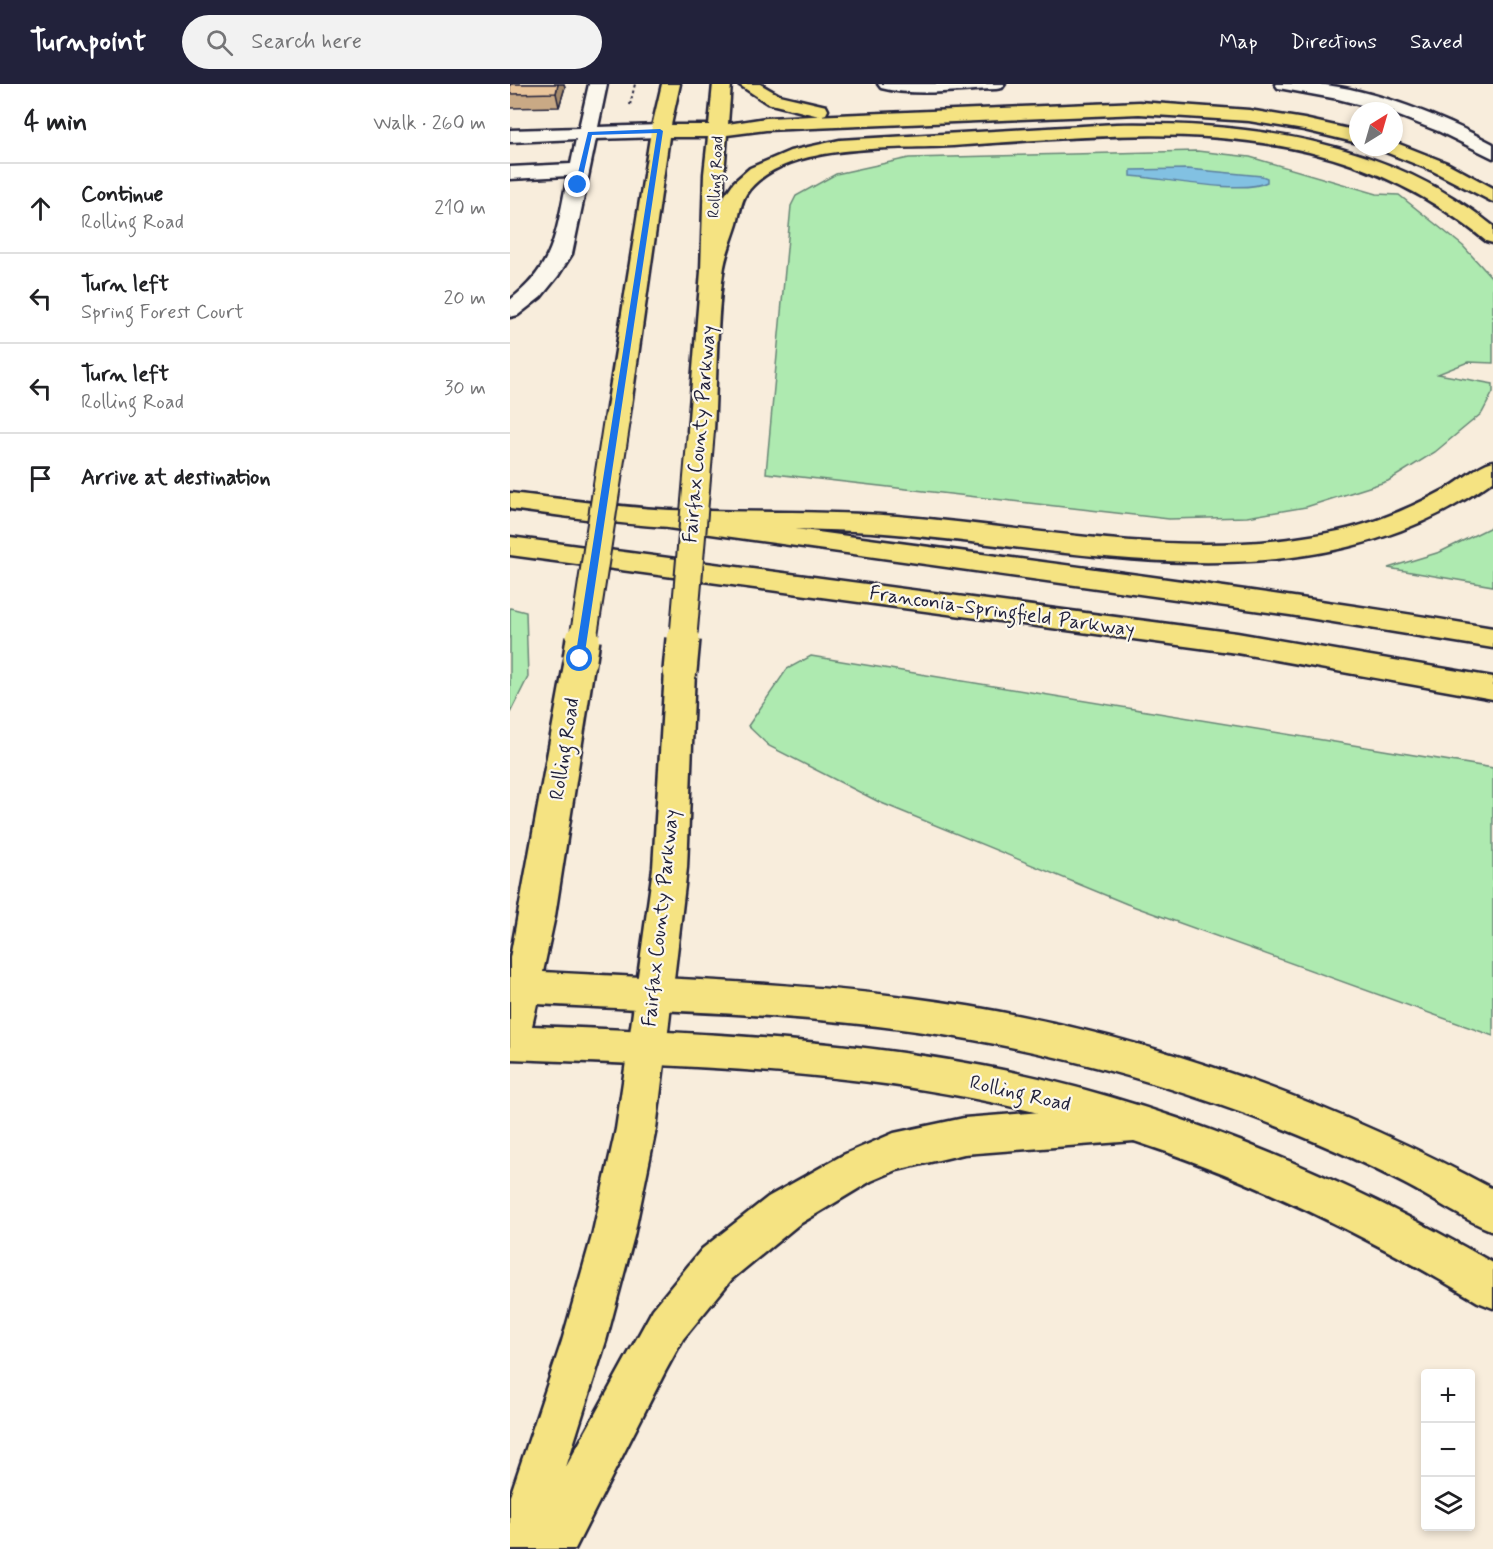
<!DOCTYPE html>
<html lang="en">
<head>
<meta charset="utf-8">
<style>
  :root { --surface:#fff; --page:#f2f2f2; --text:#202124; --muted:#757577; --line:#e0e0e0; --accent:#22223b }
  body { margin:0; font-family:Mynerve,sans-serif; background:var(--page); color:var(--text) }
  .controls { position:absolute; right:18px; bottom:18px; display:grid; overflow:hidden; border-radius:6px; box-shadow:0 3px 9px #0003 }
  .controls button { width:54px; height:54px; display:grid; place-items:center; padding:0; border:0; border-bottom:2px solid var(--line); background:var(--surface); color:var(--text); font:30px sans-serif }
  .compass { position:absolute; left:839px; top:18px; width:54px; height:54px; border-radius:50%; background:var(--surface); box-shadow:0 3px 9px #0003; rotate:37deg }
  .stop { position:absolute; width:18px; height:18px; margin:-14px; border:4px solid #1a73e8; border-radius:50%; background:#fff }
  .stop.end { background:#1a73e8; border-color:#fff; box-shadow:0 2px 6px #0008 }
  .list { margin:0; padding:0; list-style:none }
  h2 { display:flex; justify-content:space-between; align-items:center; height:78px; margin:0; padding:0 24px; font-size:26px }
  h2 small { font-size:20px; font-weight:400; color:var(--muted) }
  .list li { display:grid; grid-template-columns:39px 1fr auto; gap:18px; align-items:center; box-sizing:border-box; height:90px; padding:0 24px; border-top:2px solid var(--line) }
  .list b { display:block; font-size:22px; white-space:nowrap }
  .list p { margin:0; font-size:20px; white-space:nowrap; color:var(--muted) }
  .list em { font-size:20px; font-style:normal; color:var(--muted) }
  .icon { flex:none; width:33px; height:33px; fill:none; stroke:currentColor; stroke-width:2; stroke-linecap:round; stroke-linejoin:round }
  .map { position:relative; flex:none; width:983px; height:1465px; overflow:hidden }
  header { display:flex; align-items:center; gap:36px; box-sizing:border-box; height:84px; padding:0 30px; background:var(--accent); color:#fff }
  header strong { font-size:28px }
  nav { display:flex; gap:33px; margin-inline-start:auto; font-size:21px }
  .search { width:420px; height:54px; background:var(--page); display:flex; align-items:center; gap:15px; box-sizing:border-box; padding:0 21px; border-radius:33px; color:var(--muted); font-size:22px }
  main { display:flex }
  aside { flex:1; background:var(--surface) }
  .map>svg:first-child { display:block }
</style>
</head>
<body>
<header>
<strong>Turnpoint</strong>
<div class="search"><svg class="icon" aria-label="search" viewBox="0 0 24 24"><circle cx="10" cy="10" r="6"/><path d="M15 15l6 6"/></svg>Search here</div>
<nav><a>Map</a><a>Directions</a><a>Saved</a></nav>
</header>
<main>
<aside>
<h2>4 min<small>Walk · 260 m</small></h2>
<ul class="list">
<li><svg class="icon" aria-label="ahead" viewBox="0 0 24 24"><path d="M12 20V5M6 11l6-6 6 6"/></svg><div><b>Continue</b><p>Rolling Road</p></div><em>210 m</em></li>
<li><svg class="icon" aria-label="left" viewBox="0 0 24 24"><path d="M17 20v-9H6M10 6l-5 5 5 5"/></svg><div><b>Turn left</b><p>Spring Forest Court</p></div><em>20 m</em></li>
<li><svg class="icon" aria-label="left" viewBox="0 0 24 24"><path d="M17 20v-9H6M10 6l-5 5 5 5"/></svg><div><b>Turn left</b><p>Rolling Road</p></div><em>30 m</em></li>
<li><svg class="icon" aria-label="arrive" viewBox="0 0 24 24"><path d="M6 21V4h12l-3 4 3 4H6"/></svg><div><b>Arrive at destination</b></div></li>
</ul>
</aside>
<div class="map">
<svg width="983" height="1465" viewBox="0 0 983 1465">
  <rect width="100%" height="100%" fill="#f8eddc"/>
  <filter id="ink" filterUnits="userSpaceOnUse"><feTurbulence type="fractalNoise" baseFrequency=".0167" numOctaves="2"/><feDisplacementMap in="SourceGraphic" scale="12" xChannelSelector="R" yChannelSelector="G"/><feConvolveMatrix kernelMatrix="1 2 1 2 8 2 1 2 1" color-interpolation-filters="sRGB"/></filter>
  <g filter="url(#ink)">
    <g fill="#aeeab0" stroke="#688676" stroke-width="1.5">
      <path d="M 687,67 L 740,73 L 867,110 L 889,111 L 953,162 L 983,195 L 983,279 L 958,278 L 928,290 L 983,300 L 983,308 L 972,329 L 925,368 L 878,397 L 796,423 L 737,433 L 659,435 L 256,389 L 281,122 L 286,112 L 326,90 L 399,74 Z"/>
      <path d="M 983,442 L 983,502 L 878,484 L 930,468 Z"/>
      <path d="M 0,524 L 16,528 L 18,593 L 0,629 Z"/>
      <path d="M 301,572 L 983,684 L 983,952 L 617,820 L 369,718 L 259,662 L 238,642 L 277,585 Z"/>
    </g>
    <path fill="#82c1e2" stroke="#5c819f" stroke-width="1.5" d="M 678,85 L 752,92 L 757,94 L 757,98 C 734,111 651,94 621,92 L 621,86 Z"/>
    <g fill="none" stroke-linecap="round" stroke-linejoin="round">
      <defs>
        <path id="minor" d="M 79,0 L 97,0 L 88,43 L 150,41 L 157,43 L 159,47 L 157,51 L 150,53 L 86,55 L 62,170 L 48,192 L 31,213 L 8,231 L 0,233 L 0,216 C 47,180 46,145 58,92 L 0,95 L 0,83 L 61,80 L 66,55 L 0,58 L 0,46 L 69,44 Z"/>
        <g id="tertiary">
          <path d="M 368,0 L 495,0 L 492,4 L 486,5 C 449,6 407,13 371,4 Z"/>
          <path d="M 765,0 C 779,0 793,0 807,0 C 863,5 934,33 983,60 L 983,74 L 928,47 L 884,30 L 884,27 L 874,27 L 828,15 L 774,5 L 768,4 Z"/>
        </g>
        <g id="primary">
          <path d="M 152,0 L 170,0 L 161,41 L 199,41 L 203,0 L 221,0 L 218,40 L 256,34 L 629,18 L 739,26 L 794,35 L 848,47 L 848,59 L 794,46 L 739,37 L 629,30 L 256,46 L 217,51 L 214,90 L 213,187 L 210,192 L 202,194 L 194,192 L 191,187 L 194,90 L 198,53 L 159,53 L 119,336 L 116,341 L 107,343 L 98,341 L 95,336 L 141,47 Z"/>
          <path d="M 228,0 L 250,0 L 269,11 L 316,22 L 318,26 L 316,30 L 309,32 L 257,19 Z"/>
          <path d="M 884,58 L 937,79 L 983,104 L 983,118 L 923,87 L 873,67 L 870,63 L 884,63 Z"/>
          <path d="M 168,429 C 440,467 712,499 983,544 L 983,564 L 780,531 L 158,444 L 155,438 L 158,432 Z"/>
          <path d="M 0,453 L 727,549 L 983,593 L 983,615 L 727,569 L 0,471 Z"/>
          <path d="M 70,565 L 81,568 L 85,575 L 45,832 L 33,888 C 157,895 280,898 403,914 C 605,940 804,1008 983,1105 L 983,1147 C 952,1135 924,1115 895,1100 C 843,1073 789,1050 735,1030 C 628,991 518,962 406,947 C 280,929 153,927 27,920 L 22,942 C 173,948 325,954 473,982 C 653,1017 825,1088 983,1179 L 983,1224 L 968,1218 C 833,1137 693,1072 540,1032 C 365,986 180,982 0,975 L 0,874 L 55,575 L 59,568 Z"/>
        </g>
        <g id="trunk">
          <path d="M 606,40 C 738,38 877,56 983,142 L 983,159 L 976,157 C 924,114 865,84 799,68 C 682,40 562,54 443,62 C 385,66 279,57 239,106 C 231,115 230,129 227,140 C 222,156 215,172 213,189 C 206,241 207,295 204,347 L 200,352 L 191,355 L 182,352 L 178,347 L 191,187 L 215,111 L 224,98 L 240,84 L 280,67 L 330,56 Z"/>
          <path d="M 983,377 L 983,397 C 797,530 570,463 362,448 C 295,443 227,446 160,443 C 106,440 53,432 0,425 L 0,409 C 53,415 107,423 160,426 C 236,429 312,426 387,432 C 533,444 671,477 818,449 C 859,442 899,425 936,405 C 952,397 965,382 983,377 Z"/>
          <path d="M 170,576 L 181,579 L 185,587 L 177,784 L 156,964 L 150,976 L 137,981 L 124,976 L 118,964 L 143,784 L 155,587 L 159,579 Z"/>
        </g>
        <path id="motorway" d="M 137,947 L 150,952 L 156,964 L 146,1045 L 124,1152 L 96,1257 L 56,1383 L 143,1225 L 192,1165 L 258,1113 L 333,1071 L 384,1049 L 454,1034 L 624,1021 L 638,1026 L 644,1039 L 638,1052 L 624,1057 L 454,1070 L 387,1086 L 361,1097 L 288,1141 L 222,1195 L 173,1255 L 155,1288 L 65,1465 L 0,1465 L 0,1412 L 52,1257 L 82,1152 L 106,1045 L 118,964 L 124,952 Z"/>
      </defs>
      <use href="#minor" stroke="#22223b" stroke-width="5"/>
      <use href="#tertiary" stroke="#22223b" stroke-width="5"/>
      <use href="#primary" stroke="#22223b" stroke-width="5"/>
      <use href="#trunk" stroke="#22223b" stroke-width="5"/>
      <use href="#motorway" stroke="#22223b" stroke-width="5"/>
      <path stroke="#22223b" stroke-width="2" stroke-dasharray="3 3" stroke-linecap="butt" d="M 120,21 L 125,0"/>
      <use href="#minor" fill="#fbf7ec" fill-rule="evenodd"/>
      <use href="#tertiary" fill="#fbf7ec" fill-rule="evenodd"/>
      <use href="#primary" fill="#f5e382" fill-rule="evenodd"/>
      <use href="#trunk" fill="#f5e382" fill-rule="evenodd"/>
      <use href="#motorway" fill="#f5e382" fill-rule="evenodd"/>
      <defs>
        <path id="primary-bridge-far1" d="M 73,557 L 107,336"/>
        <path id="primary-bridge" d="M 70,575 L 73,555"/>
        <path id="trunk-bridge-far1" d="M 173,557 L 191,347"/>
        <path id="trunk-bridge" d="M 170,587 L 173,555"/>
      </defs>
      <use href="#primary-bridge-far1" stroke="#22223b" stroke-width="30" stroke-linecap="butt"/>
      <use href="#primary-bridge" stroke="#22223b" stroke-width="38" stroke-linecap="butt"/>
      <use href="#trunk-bridge-far1" stroke="#22223b" stroke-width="30" stroke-linecap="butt"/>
      <use href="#trunk-bridge" stroke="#22223b" stroke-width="38" stroke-linecap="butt"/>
      <use href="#primary-bridge-far1" stroke="#f5e382" stroke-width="26"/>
      <use href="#primary-bridge" stroke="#f5e382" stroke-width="33"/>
      <use href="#trunk-bridge-far1" stroke="#f5e382" stroke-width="26"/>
      <use href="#trunk-bridge" stroke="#f5e382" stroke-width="33"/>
    </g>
    <path fill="#c9a985" stroke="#22223b" stroke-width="1.5" d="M 0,0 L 54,0 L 55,3 L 49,23 L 0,24 Z"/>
    <path fill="#a48a6c" stroke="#22223b" stroke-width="1.5" d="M 48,0 L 54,0 L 55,3 L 49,23 L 46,9 Z"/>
    <path fill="#eac59b" stroke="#22223b" stroke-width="1.5" d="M 0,0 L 48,0 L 46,9 L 0,10 Z"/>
  </g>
  <path fill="#1a73e8" d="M 150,45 L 153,47 L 74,575 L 70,578 L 65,575 L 147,49 L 82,51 L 71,101 L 65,101 L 78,48 Z"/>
  <g text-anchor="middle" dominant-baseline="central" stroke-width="4.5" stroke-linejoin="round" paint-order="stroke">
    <g font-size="16" fill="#22223b" stroke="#fbf7ec">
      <text transform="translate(206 93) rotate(-87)">Rolling Road</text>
    </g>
    <g font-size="20" fill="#22223b" stroke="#fbf7ec">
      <text transform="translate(190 350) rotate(-85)">Fairfax County Parkway</text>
      <text transform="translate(492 528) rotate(8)">Franconia-Springfield Parkway</text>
      <text transform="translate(55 665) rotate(-81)">Rolling Road</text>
      <text transform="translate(151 834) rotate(-84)">Fairfax County Parkway</text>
      <text transform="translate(510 1010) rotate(13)">Rolling Road</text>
    </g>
  </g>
</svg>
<div class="controls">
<button>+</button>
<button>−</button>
<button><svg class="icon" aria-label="layers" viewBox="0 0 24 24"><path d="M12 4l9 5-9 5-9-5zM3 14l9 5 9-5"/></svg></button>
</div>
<svg class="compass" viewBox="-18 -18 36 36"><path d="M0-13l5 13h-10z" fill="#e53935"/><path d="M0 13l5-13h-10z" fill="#757577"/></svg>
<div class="stop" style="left:70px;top:575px"></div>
<div class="stop end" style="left:68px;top:101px"></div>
</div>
</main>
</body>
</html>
